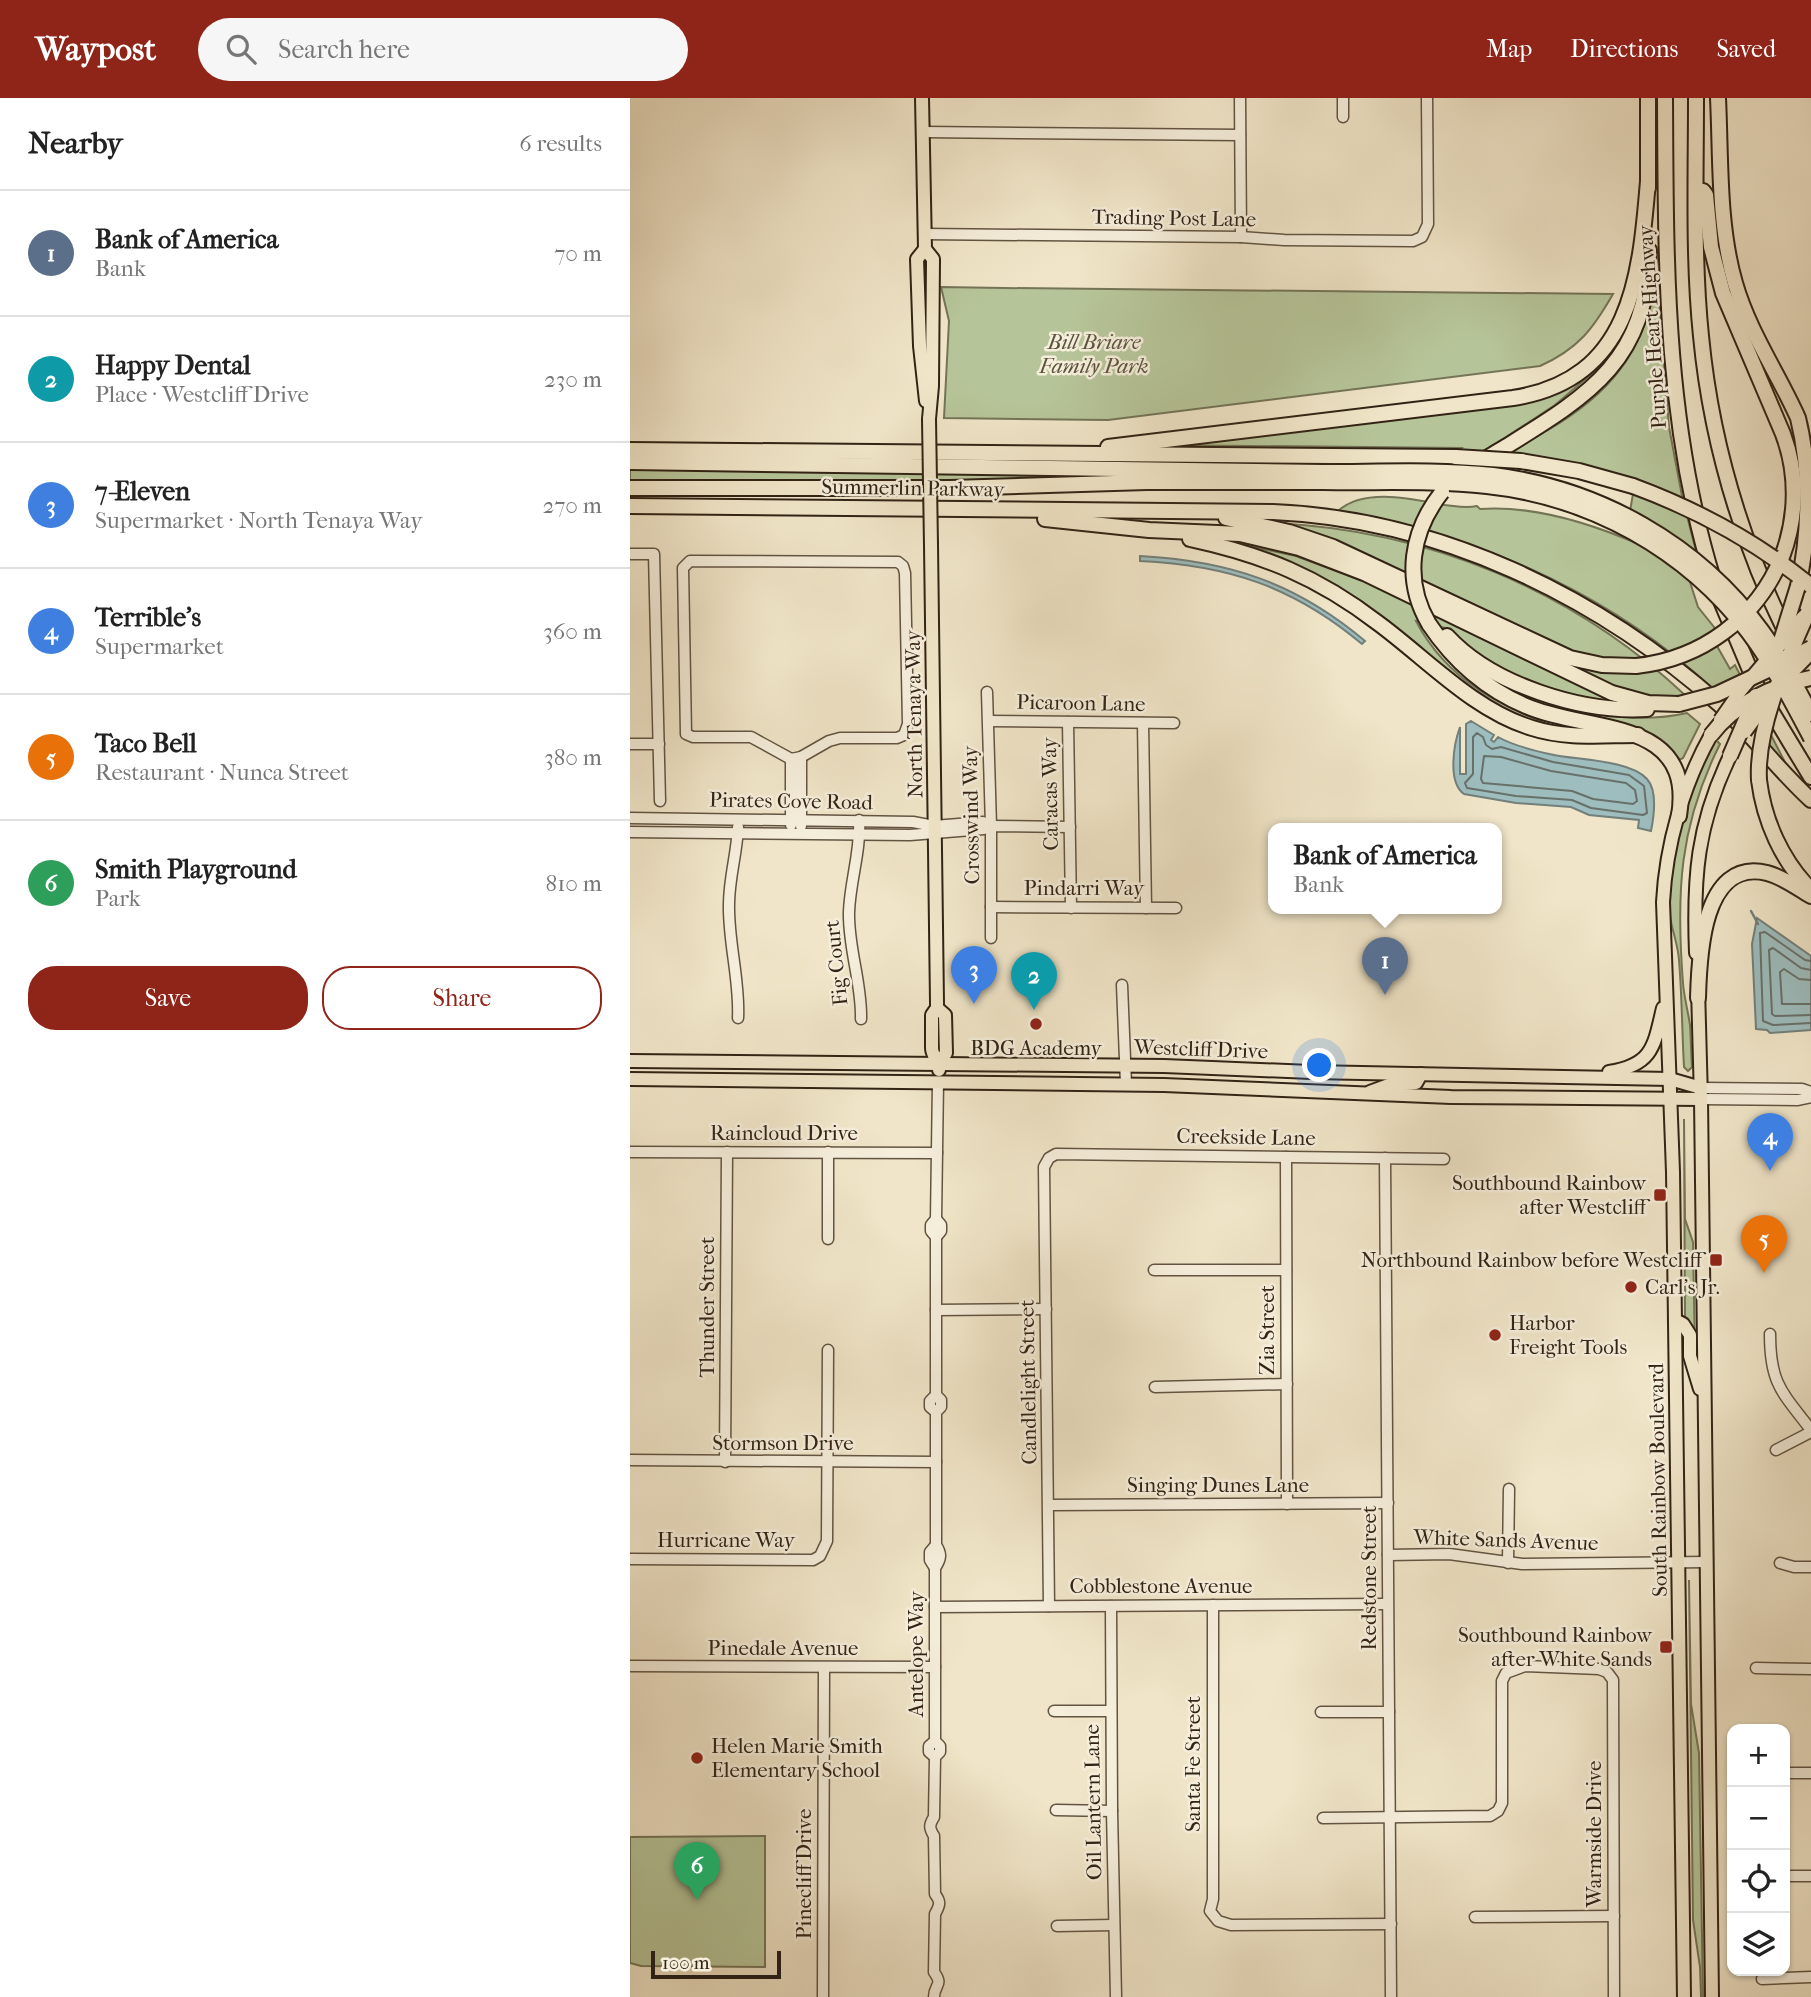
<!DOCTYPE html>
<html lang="en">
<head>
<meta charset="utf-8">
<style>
  :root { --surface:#fff; --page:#f6f6f6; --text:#222; --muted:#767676; --line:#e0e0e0; --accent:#8f2418 }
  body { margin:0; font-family:"IM FELL French Canon",serif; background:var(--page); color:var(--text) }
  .controls { position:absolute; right:21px; bottom:21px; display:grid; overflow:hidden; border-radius:14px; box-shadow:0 2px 5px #0004 }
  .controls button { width:63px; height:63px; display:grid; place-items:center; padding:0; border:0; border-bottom:2px solid var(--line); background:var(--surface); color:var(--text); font:35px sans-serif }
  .scale { position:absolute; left:21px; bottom:18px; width:130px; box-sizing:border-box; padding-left:7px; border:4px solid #322315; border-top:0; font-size:19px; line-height:24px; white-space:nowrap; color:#322315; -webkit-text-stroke:5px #f5eedb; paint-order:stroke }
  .you { position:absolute; left:690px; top:968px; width:24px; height:24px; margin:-18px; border:5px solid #fff; border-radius:50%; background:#1a73e8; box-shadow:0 0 0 10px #1a73e833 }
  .badge { display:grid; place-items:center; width:46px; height:46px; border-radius:50%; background:var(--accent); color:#fff; font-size:23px; font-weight:700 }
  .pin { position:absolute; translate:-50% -58px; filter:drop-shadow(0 2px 4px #0008) }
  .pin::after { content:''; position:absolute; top:37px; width:24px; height:21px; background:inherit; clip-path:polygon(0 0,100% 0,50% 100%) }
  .popup { position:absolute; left:638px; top:725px; width:234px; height:91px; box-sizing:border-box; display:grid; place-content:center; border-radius:14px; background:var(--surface); filter:drop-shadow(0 2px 5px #0005); font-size:23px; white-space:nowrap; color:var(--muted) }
  .popup b { font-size:26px; color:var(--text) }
  .popup::after { content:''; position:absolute; left:50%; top:100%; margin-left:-14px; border:14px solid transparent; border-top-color:var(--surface) }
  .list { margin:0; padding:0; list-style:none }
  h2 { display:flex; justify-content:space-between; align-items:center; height:91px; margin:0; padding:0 28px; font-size:30px }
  h2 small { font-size:23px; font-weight:400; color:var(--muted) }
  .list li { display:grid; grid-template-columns:46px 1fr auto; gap:21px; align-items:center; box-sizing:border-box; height:126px; padding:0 28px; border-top:2px solid var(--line) }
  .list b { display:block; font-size:26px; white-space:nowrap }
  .list p { margin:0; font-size:23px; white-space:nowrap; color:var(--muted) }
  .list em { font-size:23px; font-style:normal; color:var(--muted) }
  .actions { display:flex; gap:14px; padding:21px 28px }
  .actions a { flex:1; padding:16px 0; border:2px solid var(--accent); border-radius:28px; text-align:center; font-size:24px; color:var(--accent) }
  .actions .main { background:var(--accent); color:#fff }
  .icon { flex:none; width:38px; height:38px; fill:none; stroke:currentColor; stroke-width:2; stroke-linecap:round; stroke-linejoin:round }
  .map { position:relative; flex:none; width:1181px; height:1899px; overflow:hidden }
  header { display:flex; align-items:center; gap:42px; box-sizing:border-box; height:98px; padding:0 35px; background:var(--accent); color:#fff }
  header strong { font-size:33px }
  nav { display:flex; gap:38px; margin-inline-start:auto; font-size:24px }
  .search { width:490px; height:63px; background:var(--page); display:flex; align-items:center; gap:18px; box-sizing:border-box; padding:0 24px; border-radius:38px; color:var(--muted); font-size:26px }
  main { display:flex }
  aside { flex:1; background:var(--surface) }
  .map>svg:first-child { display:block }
</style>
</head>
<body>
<header>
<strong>Waypost</strong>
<div class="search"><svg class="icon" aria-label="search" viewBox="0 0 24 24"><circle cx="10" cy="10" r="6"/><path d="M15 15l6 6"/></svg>Search here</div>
<nav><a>Map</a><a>Directions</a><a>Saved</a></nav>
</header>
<main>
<aside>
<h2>Nearby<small>6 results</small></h2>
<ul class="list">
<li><span class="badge" style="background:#5c6f8a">1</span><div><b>Bank of America</b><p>Bank</p></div><em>70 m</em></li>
<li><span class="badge" style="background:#0f9aa8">2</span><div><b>Happy Dental</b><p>Place · Westcliff Drive</p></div><em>230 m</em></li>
<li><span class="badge" style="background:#3f7fe0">3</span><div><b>7-Eleven</b><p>Supermarket · North Tenaya Way</p></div><em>270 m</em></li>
<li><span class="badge" style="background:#3f7fe0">4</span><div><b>Terrible's</b><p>Supermarket</p></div><em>360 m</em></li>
<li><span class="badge" style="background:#e8710a">5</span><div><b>Taco Bell</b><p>Restaurant · Nunca Street</p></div><em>380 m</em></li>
<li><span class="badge" style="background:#2e9e5b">6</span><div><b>Smith Playground</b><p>Park</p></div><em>810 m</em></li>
</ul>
<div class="actions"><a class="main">Save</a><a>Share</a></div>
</aside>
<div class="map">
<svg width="1181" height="1899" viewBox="0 0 1181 1899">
  <rect width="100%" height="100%" fill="#f0e5c8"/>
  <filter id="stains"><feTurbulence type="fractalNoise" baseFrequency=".00286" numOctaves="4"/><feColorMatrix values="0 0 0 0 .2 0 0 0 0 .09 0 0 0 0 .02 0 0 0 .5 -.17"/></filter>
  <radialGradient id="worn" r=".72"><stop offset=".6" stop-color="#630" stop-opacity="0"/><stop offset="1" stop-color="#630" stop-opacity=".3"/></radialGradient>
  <g fill="#b6c599" stroke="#747457" stroke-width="2">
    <path d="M 1024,185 L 1028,185 L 1039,329 L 1052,398 L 1067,457 L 1060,484 L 1068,509 L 1088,534 L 1087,548 L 1100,571 L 1105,567 L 1158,670 C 1127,638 1097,603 1064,574 C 965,489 837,434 708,413 C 734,389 783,401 815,407 C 826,408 835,411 847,408 L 850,411 C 905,407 963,426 1013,448 L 1000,413 L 1003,396 L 943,378 L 863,367 C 880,352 898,344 918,332 C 977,298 1015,255 1024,185 Z"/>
    <path d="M 311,189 L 374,190 L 983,196 C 963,231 948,251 910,268 L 478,322 L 314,320 L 319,223 Z"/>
    <path d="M 988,242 L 983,254 L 966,272 L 925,307 L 858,351 L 822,366 L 832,350 L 527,347 L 915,300 L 944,285 Z"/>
    <path d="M 0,371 L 526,378 L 314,385 L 0,383 Z"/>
    <path d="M 644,425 C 798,432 943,492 1056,598 L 1035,600 L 997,595 Z"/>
    <path d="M 609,446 L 666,458 L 744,487 L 986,605 L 960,602 L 900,584 L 867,569 L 831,544 L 819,531 L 786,523 C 817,583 873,610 933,632 L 912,628 L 868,610 L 785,547 L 678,474 L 653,461 Z"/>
    <path d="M 848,571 C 866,580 883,590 902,598 C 947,617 1009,626 1057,615 L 1070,626 L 1053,660 L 1047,663 C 1014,618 978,626 928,612 C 898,604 873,589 848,571 Z"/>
    <path d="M 1085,641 L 1090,646 C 1049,728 1046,795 1053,885 C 1054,899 1058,913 1060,927 C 1061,941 1061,955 1062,969 L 1058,973 L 1054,969 C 1052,934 1052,898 1049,862 C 1048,845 1040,828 1039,810 C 1037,755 1059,689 1085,641 Z"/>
    <path d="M 1054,1021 L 1055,1121 L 1063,1144 L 1065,1258 L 1055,1221 Z"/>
    <path d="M 1059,1482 L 1061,1606 L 1069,1655 L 1073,1899 L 1071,1899 L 1070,1869 L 1063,1822 Z"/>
    <path d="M 135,1738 L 135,1869 L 11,1868 L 0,1865 L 0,1739 Z"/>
  </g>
  <g fill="#9dbdbe" stroke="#727f7a" stroke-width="2">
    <path d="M 510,458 C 600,463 666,485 735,543 L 732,546 C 664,489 598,467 510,463 Z"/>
    <path d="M 841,623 L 864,637 L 861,642 L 864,644 L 868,639 C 884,648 905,653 924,657 C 948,662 1000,662 1017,681 C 1028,693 1024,718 1021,733 L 1008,730 L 1009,722 L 959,717 L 941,709 L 886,705 L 834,696 C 817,684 824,645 830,629 L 830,676 L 836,676 L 836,626 Z"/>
    <path d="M 1127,820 L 1181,858 L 1181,932 L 1140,935 L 1137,932 L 1126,931 L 1122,846 Z"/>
  </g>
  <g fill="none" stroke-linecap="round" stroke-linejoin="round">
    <g stroke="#68706a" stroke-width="2">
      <path d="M 847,635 L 853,639 L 856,647 L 862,651 L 871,649 L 923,664 L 999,677 L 1014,688 L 1017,715 L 1013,717 L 961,710 L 942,702 L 886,698 L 837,690 L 835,685 L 843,676 L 843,639 Z"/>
      <path d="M 854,658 L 871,659 L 921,673 L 996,685 L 1005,692 L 1007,703 L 1003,706 L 963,701 L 942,693 L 853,685 L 851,681 Z"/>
      <path d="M 1181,863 L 1175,862 L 1135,834 L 1130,835 L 1133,923 L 1143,927 L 1181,925"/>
      <path d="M 1181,872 L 1171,870 L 1143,850 L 1139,852 L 1142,916 L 1145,918 L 1181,917"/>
      <path d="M 1181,882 L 1169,881 L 1154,871 L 1150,874 L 1152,906 L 1181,906"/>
    </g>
    <path stroke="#727f7a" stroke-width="2.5" d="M 1121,813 L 1128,826"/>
    <defs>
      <g id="minor">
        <path d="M 610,0 L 611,139"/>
        <path d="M 713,0 L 713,19"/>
        <path d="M 293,34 L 610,37"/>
        <path d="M 294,136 L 611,139 L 654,142 L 783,143 L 792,139 L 798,126 L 797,0"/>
        <path d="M 0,456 L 24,456 L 30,703"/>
        <path d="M 60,463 L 268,464 L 273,468 L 275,475 L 278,626 L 274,637 L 267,640 L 210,640 L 199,643 L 171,659 L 161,661 L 121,639 L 63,639 L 56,636 L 53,470 Z"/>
        <path d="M 357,594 L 361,728 L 361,840"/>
        <path d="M 359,623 L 544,625"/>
        <path d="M 438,624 L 441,810"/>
        <path d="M 513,625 L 516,810"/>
        <path d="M 0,646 L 29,646"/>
        <path d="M 0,720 L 283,724 L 304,728 L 353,724 L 361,728"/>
        <path d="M 229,722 C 231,753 220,783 219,814 C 218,850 232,885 231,921"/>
        <path d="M 161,727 L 161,661"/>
        <path d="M 171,728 L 171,659"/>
        <path d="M 108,729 C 107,755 99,780 99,806 C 98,844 110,882 108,920"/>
        <path d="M 0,734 L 280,737 L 354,731 L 361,728 L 440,729"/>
        <path d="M 361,809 L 546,810"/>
        <path d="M 492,887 L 496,986"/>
        <path d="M 1071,990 L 1172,991 L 1181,994"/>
        <path d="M 1071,1001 L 1168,1002 L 1181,999"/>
        <path d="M 0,1054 L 307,1055"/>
        <path d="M 198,1054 L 198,1141"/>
        <path d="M 656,1059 L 657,1406"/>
        <path d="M 755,1060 L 761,1899"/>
        <path d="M 306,1121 L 311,1127 L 311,1133 L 306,1139"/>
        <path d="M 524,1172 L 656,1172"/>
        <path d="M 306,1212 L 416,1211"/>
        <path d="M 1140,1236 C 1140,1286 1152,1294 1181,1332"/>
        <path d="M 525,1289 L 657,1286"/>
        <path d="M 306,1297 L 300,1303 L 300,1309 L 306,1314"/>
        <path d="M 1146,1352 L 1181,1334"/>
        <path d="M 0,1362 L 306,1364"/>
        <path d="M 95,1364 L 97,1054"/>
        <path d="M 419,1407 L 758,1405"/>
        <path d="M 758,1457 L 819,1456 L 892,1466 L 1077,1464"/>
        <path d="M 0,1461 L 183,1462 L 190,1458 L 197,1443 L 198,1252"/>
        <path d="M 878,1465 L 879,1391"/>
        <path d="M 1150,1465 L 1164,1469 L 1181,1469"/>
        <path d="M 305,1470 L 300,1462 L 300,1454 L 306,1447"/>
        <path d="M 583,1507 L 583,1801 L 580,1813 L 588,1823 L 601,1827 L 761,1826"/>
        <path d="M 419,1508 L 414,1069 L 419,1060 L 426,1056 L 814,1061"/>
        <path d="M 481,1508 L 482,1713 L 486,1899"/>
        <path d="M 305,1509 L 757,1506"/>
        <path d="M 0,1568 L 305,1569"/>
        <path d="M 1126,1570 L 1181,1571"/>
        <path d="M 424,1613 L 481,1613"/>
        <path d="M 691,1614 L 759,1614"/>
        <path d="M 305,1659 L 299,1654 L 299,1648 L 305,1643"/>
        <path d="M 1155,1675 L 1181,1675"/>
        <path d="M 426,1712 L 482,1713"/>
        <path d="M 693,1720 L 860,1718 L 868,1713 L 872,1705 L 872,1583 L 876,1575 L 895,1568 L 969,1571 L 977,1574 L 983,1582 L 984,1899"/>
        <path d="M 1155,1778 L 1181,1778"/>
        <path d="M 845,1819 L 984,1818"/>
        <path d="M 427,1828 L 484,1827"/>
        <path d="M 1132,1881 L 1181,1879"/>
        <path d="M 193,1899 L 194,1570"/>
        <path d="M 304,1899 C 304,1886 314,1888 304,1874 L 305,1816 C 310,1807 311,1804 305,1796 L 304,1738 C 299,1730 299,1727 304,1719 L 305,1659 L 310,1654 L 310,1648 L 305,1643 L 305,1470 C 311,1461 312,1456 306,1447 L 306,1314 L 311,1309 L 311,1302 L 306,1297 L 306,1139 L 301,1133 L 301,1127 L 306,1121 L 308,984"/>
      </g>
      <g id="major">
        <path d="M 292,0 L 295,151 L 303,161 L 302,288 L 299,321"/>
        <path d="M 295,151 L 287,161 L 290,248 L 296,303"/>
        <path d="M 301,447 L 307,904 L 307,910 L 302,917 L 302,950 C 302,958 309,963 309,972"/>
        <path d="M 1066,855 C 1063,779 1067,727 1100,658"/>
        <path d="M 1068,890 L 1071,1001 L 1082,1899"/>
        <path d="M 307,910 L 315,917 L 316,955 L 309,965"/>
        <path d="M 0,963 L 534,968 L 681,974 L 1040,981 L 1071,990"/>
        <path d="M 979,974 C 1023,967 1024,948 1033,910"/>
        <path d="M 0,981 L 534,987 L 821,999 L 1071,1001"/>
        <path d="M 740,994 L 759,987 L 786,985 L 791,976"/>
        <path d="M 1045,1222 L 1053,1226 L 1060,1237 L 1060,1258 L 1070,1291"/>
        <path d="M 1054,1899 L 1043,1074 L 1033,804 C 1036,747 1053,687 1081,637"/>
      </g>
      <g id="highway">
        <path d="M 1035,0 C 1036,164 1034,322 1083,481"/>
        <path d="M 1066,0 C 1066,79 1063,160 1071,238 C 1081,343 1111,443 1157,537"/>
        <path d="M 1088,0 C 1091,62 1088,126 1105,185 C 1119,234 1148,275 1168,320 C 1181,373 1180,435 1168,488"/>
        <path d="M 1018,90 L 1018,0"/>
        <path d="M 1073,93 L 1076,97 L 1081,149 L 1093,195 L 1153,336 C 1168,376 1167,419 1152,459"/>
        <path d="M 478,349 L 883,300 C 1001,282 1010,180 1018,83"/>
        <path d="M 0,352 L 826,359"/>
        <path d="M 891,363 L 949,373 L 1003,388"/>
        <path d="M 0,364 L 693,374"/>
        <path d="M 828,379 C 843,367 861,358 877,348 C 961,296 1018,261 1019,152"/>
        <path d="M 0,390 L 320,390 L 517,384 L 693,384"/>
        <path d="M 0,408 L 643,414 C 809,421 966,497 1089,606 C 1122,636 1148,672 1181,702"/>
        <path d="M 596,420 L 659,434 L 703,449 L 940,560 L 972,567 L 1006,568"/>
        <path d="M 415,421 L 519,432 L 610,436 L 669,450 L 734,475 L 982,595 L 1018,605 L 1049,606"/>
        <path d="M 560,441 C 634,457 688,479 748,525 C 797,561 843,612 902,630 C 936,641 972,637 1008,637"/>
        <path d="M 1091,503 L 1128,591 L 1181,679"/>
        <path d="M 799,526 C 823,562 856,591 896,608 C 957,635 1065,618 1049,718"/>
        <path d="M 817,538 C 862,587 952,615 1017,611"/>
        <path d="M 1129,682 C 1134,723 1152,763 1181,792"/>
        <path d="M 1068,900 C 1069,860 1072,759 1137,775 C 1153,779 1167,790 1181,798"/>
      </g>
    </defs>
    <use href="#minor" stroke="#625442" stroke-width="13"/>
    <use href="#major" stroke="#322315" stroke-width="16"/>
    <use href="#highway" stroke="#322315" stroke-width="18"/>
    <use href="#minor" stroke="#f5eedb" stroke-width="10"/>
    <use href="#major" stroke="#f0e5c8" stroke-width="12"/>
    <use href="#highway" stroke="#f0e5c8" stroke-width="14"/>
    <defs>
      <g id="major-bridge">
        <path d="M 299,321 L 301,447"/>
        <path d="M 1090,622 L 1111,592 L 1173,519"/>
        <path d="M 1115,634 L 1148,589 L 1181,555"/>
      </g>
      <g id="highway-bridge">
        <path d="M 826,359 L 891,363"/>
        <path d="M 693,374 C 749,374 807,371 863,377 C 969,390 1069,446 1132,533 C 1151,559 1166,588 1181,616"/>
        <path d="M 693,384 C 747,385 803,382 857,388 C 960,399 1056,452 1119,535 C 1143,567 1162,604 1181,640"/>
        <path d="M 1003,388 C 1068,412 1127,444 1181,488"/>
        <path d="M 799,526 C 773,482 781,433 812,394"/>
        <path d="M 1150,546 L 1168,488"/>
        <path d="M 1157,562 L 1181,550"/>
        <path d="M 1006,568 C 1072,561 1127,520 1152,459"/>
        <path d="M 1049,606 L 1087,596 L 1138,572"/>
        <path d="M 1081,637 C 1104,606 1143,587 1181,580"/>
        <path d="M 1100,658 L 1126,598"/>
        <path d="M 1129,682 C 1126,629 1157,562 1178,514"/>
      </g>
    </defs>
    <use href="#major-bridge" stroke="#322315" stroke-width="16" stroke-linecap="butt"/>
    <use href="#highway-bridge" stroke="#322315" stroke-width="18" stroke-linecap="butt"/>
    <use href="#major-bridge" stroke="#f0e5c8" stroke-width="12"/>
    <use href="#highway-bridge" stroke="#f0e5c8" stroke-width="14"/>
  </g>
  <g fill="#8f2418" stroke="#f5eedb" stroke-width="2.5">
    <circle cx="406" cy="926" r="7"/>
    <rect x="1023" y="1090" width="14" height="14" rx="3.5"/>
    <rect x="1079" y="1155" width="14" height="14" rx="3.5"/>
    <circle cx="1001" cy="1189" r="7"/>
    <circle cx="865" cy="1237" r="7"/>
    <rect x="1029" y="1542" width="14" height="14" rx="3.5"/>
    <circle cx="67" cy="1660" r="7"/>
  </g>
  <g text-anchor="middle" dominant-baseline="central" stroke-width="5" stroke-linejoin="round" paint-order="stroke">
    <g font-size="21" fill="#322315" stroke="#f5eedb">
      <text transform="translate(544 120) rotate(1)">Trading Post Lane</text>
      <text transform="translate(1022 229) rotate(-94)">Purple Heart Highway</text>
      <text transform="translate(283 390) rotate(1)">Summerlin Parkway</text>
      <text transform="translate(451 605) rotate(1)">Picaroon Lane</text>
      <text transform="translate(284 616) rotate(-91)">North Tenaya Way</text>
      <text transform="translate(420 696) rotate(-91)">Caracas Way</text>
      <text transform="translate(161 703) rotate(1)">Pirates Cove Road</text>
      <text transform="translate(341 717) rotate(-91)">Crosswind Way</text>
      <text x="454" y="790">Pindarri Way</text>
      <text transform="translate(206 865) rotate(-96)">Fig Court</text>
      <text transform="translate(571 951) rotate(2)">Westcliff Drive</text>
      <text x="154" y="1035">Raincloud Drive</text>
      <text transform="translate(616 1039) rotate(1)">Creekside Lane</text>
      <text transform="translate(77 1209) rotate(-90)">Thunder Street</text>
      <text transform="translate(637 1232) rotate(-90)">Zia Street</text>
      <text transform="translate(398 1284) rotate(-91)">Candlelight Street</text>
      <text x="153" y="1345">Stormson Drive</text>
      <text transform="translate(1028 1382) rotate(-91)">South Rainbow Boulevard</text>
      <text x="588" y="1387">Singing Dunes Lane</text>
      <text x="96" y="1442">Hurricane Way</text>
      <text transform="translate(876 1442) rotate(2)">White Sands Avenue</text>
      <text transform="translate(739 1480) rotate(-90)">Redstone Street</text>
      <text x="531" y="1488">Cobblestone Avenue</text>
      <text x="153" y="1550">Pinedale Avenue</text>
      <text transform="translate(286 1556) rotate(-90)">Antelope Way</text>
      <text transform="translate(563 1666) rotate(-90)">Santa Fe Street</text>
      <text transform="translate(463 1704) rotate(-91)">Oil Lantern Lane</text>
      <text transform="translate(964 1736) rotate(-90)">Warmside Drive</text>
      <text transform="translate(174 1776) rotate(-90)">Pinecliff Drive</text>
    </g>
    <g font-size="21" font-style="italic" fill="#5a543d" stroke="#f5eedb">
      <text x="464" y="244">Bill Briare<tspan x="464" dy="24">Family Park</tspan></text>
    </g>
    <g font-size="21" fill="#322315" stroke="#f5eedb" text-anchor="end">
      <text x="406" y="950" text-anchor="middle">BDG Academy</text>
      <text x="1016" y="1085">Southbound Rainbow<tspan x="1016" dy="24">after Westcliff</tspan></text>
      <text x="1072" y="1162">Northbound Rainbow before Westcliff</text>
      <text x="1015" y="1189" text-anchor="start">Carl's Jr.</text>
      <text x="879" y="1225" text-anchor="start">Harbor<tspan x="879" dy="24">Freight Tools</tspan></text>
      <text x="1022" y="1537">Southbound Rainbow<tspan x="1022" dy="24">after White Sands</tspan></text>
      <text x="81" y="1648" text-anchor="start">Helen Marie Smith<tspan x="81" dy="24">Elementary School</tspan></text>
    </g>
  </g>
  <rect width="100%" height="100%" filter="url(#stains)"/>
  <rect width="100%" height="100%" fill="url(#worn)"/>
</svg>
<div class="controls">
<button>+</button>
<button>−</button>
<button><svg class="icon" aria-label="locate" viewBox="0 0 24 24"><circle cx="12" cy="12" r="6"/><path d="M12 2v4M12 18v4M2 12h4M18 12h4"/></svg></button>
<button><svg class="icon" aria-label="layers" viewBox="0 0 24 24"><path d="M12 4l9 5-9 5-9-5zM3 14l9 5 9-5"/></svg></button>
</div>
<div class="scale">100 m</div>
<div class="you"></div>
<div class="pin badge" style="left:755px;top:897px;background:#5c6f8a">1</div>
<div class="popup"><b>Bank of America</b>Bank</div>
<div class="pin badge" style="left:404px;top:912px;background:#0f9aa8">2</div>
<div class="pin badge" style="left:344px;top:906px;background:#3f7fe0">3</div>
<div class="pin badge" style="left:1140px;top:1073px;background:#3f7fe0">4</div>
<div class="pin badge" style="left:1134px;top:1175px;background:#e8710a">5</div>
<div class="pin badge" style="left:67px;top:1802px;background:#2e9e5b">6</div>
</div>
</main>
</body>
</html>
